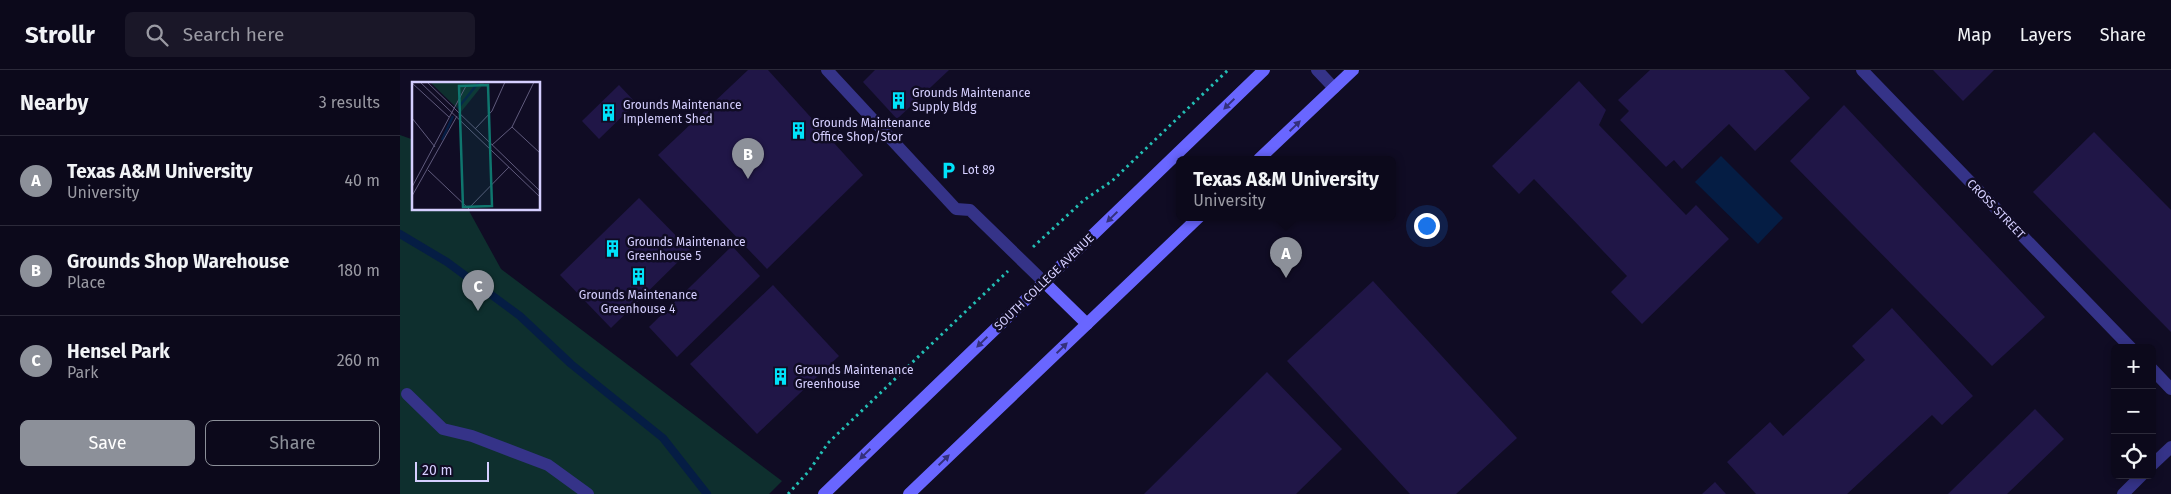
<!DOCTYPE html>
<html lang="en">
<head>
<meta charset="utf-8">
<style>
  :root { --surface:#0c091b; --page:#1a1728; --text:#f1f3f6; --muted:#9a9aa3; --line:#2c2a3a; --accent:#8c9099 }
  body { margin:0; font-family:"Fira Sans",sans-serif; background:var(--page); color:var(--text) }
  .controls { position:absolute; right:15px; bottom:15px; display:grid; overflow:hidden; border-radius:8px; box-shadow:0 2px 8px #0003 }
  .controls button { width:45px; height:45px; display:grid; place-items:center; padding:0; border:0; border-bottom:1px solid var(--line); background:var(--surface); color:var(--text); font:25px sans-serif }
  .scale { position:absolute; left:15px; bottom:12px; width:74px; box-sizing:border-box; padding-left:5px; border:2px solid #d5cfff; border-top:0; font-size:14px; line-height:18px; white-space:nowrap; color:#d5cfff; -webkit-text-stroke:4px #100c24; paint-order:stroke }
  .you { position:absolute; left:1026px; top:155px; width:18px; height:18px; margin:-12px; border:4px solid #fff; border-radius:50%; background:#1a73e8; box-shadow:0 0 0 8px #1a73e833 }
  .badge { display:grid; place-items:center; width:32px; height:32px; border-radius:50%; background:var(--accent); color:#fff; font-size:16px; font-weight:700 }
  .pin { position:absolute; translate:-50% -41px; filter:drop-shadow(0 1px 2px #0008) }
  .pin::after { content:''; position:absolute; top:26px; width:18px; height:15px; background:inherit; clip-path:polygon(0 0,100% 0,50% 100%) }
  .popup { position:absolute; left:776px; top:86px; width:220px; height:65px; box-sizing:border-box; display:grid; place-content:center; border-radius:8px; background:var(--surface); filter:drop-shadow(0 1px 4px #0005); font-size:16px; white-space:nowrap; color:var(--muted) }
  .popup b { font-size:19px; color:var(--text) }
  .popup::after { content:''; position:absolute; left:50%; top:100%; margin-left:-10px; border:10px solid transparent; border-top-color:var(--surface) }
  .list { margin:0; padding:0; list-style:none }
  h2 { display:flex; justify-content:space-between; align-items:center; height:65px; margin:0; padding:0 20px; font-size:21px }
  h2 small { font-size:16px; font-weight:400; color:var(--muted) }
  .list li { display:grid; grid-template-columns:32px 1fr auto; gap:15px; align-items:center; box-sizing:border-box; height:90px; padding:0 20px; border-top:1px solid var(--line) }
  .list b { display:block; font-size:19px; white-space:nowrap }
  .list p { margin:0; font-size:16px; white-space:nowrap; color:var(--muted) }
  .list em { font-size:16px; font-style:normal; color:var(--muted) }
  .actions { display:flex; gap:10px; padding:15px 20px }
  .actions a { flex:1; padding:11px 0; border:1px solid var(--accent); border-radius:8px; text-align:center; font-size:18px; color:var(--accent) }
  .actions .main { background:var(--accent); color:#fff }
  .icon { flex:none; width:28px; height:28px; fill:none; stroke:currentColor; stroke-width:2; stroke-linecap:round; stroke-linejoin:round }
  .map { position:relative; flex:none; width:1771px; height:424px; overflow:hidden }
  header { display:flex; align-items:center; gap:30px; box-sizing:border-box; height:70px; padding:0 25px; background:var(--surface); border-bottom:1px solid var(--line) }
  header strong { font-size:24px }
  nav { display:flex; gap:28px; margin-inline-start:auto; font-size:18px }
  .search { width:350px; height:45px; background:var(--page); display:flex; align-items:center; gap:12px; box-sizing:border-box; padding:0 18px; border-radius:8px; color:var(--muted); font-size:19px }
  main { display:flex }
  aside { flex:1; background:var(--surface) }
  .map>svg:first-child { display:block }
</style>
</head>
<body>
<header>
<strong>Strollr</strong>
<div class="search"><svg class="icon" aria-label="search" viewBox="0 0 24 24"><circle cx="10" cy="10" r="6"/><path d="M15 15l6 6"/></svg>Search here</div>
<nav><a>Map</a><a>Layers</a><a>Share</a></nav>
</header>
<main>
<aside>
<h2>Nearby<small>3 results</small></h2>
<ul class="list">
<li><span class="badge">A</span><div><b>Texas A&amp;M University</b><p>University</p></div><em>40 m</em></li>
<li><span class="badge">B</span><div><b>Grounds Shop Warehouse</b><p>Place</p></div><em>180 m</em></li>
<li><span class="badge">C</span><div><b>Hensel Park</b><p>Park</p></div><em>260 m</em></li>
</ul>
<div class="actions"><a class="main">Save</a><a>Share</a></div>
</aside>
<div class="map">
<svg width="1771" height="424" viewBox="0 0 1771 424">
  <rect width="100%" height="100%" fill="#100c24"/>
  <path fill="#0e2f2e" d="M 0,65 L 14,70 L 14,139 L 68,139 L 101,199 L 382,411 L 369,424 L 0,424 Z"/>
  <path fill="#051d44" d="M 1321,86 L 1383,148 L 1358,174 L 1295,112 Z"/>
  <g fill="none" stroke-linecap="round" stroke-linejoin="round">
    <path stroke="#051d44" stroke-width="8" d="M 0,164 L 47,192 L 120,246 L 171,294 L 263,368 L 307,424"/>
  </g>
  <g fill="#201647">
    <path d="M 348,0 L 368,0 L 463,105 L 367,199 L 258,85 Z"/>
    <path d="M 475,0 L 549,0 L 497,49 L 463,12 Z"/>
    <path d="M 1250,0 L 1384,0 L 1410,28 L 1355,81 L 1329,54 L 1282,99 L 1274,90 L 1266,97 L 1220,50 L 1229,41 L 1218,30 Z"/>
    <path d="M 1533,0 L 1594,0 L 1563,31 Z"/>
    <path d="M 1179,11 L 1206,40 L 1199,55 L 1286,145 L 1296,135 L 1329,169 L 1242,254 L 1211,222 L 1227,206 L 1134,109 L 1119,124 L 1092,96 Z"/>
    <path d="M 219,15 L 236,33 L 199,69 L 182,51 Z"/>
    <path d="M 1444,35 L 1645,247 L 1592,296 L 1390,91 Z"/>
    <path d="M 1694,62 L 1771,140 L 1771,262 L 1633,122 Z"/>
    <path d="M 239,128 L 290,180 L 211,258 L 160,205 Z"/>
    <path d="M 332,176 L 360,206 L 277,287 L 249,257 Z"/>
    <path d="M 973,211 L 1117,368 L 1056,424 L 1010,424 L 887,291 Z"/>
    <path d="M 373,215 L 439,286 L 357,364 L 290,294 Z"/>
    <path d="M 1492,238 L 1573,326 L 1542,355 L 1532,345 L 1447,424 L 1356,424 L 1327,392 L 1370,352 L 1383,366 L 1465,290 L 1452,276 Z"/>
    <path d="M 867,302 L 942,379 L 896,424 L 744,424 Z"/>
    <path d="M 1635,339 L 1664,369 L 1607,424 L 1548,424 Z"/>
    <path d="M 1315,412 L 1326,424 L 1302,424 Z"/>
  </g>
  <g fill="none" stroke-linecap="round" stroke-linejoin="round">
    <g stroke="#23bfb5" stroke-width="3" stroke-dasharray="2.5 4" stroke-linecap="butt">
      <path d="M 633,177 L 684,130 L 712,111 L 828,0"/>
      <path d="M 388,424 L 409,401 L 428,373 L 608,201"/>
    </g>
    <g stroke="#353388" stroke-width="12">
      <path d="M 427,0 L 556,139 L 570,140 L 644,212"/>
      <path d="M 7,324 L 43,359 L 72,366 L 148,395 L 188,424"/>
    </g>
    <g stroke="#353388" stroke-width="12">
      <path d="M 917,0 L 934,18"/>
      <path d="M 1462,0 L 1731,278"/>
      <path d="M 1752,299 L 1771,319"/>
      <path d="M 1752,395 L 1771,377"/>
      <path d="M 1723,424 L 1742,405"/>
    </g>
    <g stroke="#6966ff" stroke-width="12">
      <path d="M 859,89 L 953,0"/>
      <path d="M 644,212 L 687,254"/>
      <path d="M 424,424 L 864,0"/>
      <path d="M 509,424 L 799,147"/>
    </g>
  </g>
  <defs><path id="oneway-solid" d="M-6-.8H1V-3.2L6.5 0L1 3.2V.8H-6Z" transform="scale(1.25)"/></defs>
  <g fill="#34307c">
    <use href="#oneway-solid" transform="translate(829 34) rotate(136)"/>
    <use href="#oneway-solid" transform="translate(895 56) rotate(-44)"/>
    <use href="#oneway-solid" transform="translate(712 147) rotate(136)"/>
    <use href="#oneway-solid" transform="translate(582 272) rotate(136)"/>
    <use href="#oneway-solid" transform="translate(662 278) rotate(-44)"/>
    <use href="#oneway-solid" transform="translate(465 384) rotate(136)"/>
    <use href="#oneway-solid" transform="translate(544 390) rotate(-44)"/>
  </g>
  <defs>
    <symbol id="building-bare" viewBox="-9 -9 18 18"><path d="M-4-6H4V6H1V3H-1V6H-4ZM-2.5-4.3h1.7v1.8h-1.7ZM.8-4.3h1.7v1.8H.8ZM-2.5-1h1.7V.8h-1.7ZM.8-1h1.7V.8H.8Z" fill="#00e3fa" stroke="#100c24" stroke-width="2.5" paint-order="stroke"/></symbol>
    <symbol id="parking-bare" viewBox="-9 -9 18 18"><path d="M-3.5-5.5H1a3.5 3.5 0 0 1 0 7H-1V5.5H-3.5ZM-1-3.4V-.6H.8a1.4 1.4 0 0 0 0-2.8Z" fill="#00e3fa" stroke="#100c24" stroke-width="2.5" paint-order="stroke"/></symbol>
  </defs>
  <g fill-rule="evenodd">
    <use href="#building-bare" x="486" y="18" width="25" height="25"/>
    <use href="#building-bare" x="196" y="30" width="25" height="25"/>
    <use href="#building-bare" x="386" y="48" width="25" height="25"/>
    <use href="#parking-bare" x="536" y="88" width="25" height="25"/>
    <use href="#building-bare" x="200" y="166" width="25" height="25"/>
    <use href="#building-bare" x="226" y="194" width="25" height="25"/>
    <use href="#building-bare" x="368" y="294" width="25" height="25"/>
  </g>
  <g text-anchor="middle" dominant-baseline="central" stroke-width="5" stroke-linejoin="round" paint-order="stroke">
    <g font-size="12" fill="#d5cfff" stroke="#100c24" text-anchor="start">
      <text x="512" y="23">Grounds Maintenance<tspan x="512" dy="14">Supply Bldg</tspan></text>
      <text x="223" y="35">Grounds Maintenance<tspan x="223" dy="14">Implement Shed</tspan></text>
      <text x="412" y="53">Grounds Maintenance<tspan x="412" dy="14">Office Shop/Stor</tspan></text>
      <text x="562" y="100">Lot 89</text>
      <text x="227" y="172">Grounds Maintenance<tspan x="227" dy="14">Greenhouse 5</tspan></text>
      <text x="238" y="225" text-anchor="middle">Grounds Maintenance<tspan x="238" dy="14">Greenhouse 4</tspan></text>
      <text x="395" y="300">Grounds Maintenance<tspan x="395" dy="14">Greenhouse</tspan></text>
    </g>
    <g font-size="12" fill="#d5cfff" stroke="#100c24">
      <text transform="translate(1596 139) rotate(46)">CROSS STREET</text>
      <text transform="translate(644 212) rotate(-44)">SOUTH COLLEGE AVENUE</text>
    </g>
  </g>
  <g transform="translate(12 12)">
    <rect width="128" height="128" fill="#100c24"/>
    <path d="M 18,0 L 73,0 L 49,30 Z" fill="#0e2f2e"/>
    <path fill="none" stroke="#051d44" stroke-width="2.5" d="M 46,26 L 67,0M 30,58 L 41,34"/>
    <path fill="none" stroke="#5f5a7c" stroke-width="1" d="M 8,0 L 128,115M 15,0 L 128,109M 0,1 L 37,35M 0,36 L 23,65M 100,45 L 128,71M 63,47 L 80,29 L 93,0M 80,63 L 100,45 L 122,0M 16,88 L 57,127M 0,105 L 54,4M 0,114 L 45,34M 56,127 L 97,85"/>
    <path fill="#0f766e" fill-opacity="0.15" stroke="#0f766e" stroke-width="2.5" d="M 76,3 L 80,124 L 51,125 L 47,4 Z"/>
    <rect width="128" height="128" fill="none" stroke="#d5cfff" stroke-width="2.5"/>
  </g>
</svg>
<div class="controls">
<button>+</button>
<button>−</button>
<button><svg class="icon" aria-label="locate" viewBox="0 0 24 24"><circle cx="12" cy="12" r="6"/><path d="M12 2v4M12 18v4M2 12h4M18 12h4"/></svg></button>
</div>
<div class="scale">20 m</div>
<div class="you"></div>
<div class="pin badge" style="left:886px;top:208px">A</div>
<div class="popup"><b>Texas A&amp;M University</b>University</div>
<div class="pin badge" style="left:348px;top:109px">B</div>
<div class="pin badge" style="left:78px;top:241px">C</div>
</div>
</main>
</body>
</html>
